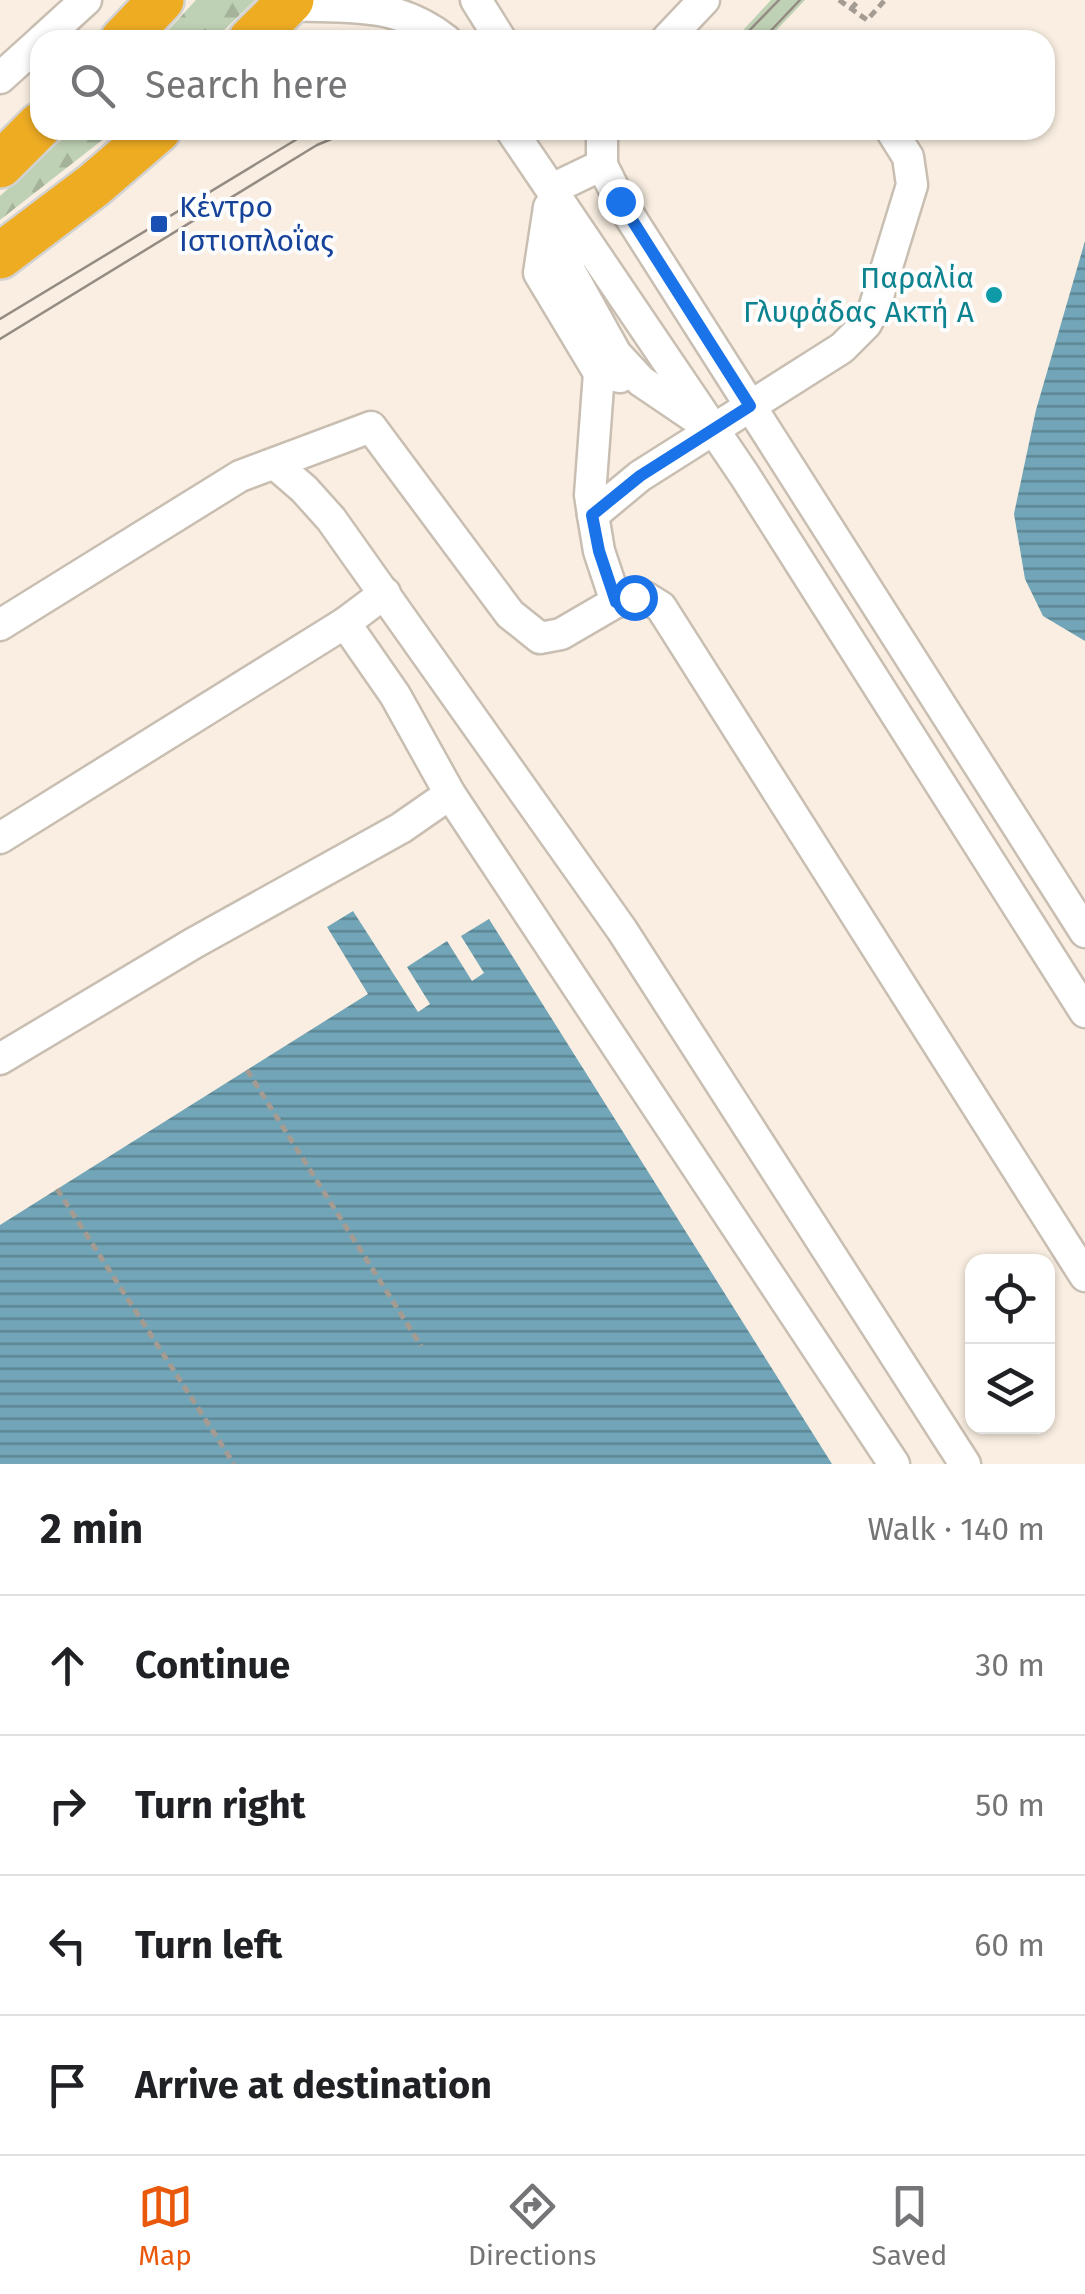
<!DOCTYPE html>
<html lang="en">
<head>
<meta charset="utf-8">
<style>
  :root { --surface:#fff; --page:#f2f2f2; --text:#202124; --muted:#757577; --line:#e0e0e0; --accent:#ea580c }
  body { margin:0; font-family:"Fira Sans",sans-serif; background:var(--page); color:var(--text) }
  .controls { position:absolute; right:30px; bottom:30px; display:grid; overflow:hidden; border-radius:20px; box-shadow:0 2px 8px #0004 }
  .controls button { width:90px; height:90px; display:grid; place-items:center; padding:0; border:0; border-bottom:2px solid var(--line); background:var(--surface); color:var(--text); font:50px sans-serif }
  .stop { position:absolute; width:30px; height:30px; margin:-22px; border:8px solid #1a73e8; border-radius:50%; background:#fff }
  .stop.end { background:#1a73e8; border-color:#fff; box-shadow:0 2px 10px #0008 }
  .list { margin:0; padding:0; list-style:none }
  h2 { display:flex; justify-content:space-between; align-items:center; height:130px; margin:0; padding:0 40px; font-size:42px }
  h2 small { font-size:32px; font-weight:400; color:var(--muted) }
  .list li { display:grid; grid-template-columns:65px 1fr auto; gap:30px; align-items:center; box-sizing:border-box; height:140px; padding:0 40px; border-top:2px solid var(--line) }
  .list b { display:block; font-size:38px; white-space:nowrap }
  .list em { font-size:32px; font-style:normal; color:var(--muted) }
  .icon { flex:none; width:55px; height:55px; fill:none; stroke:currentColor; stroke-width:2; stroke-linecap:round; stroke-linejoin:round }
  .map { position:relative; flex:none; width:1085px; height:1464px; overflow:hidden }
  .search { position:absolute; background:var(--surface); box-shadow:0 2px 8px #0004; left:30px; right:30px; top:30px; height:110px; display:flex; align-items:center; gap:25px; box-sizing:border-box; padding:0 35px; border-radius:30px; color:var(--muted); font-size:38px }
  .sheet { height:690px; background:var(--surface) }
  nav { display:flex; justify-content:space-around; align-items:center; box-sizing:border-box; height:140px; border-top:2px solid var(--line); background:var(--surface); font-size:28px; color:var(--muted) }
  nav a { display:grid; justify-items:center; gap:5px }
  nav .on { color:var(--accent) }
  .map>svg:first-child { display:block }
</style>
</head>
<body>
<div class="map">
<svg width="1085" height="1464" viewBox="0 0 1085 1464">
  <defs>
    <pattern id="forest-firs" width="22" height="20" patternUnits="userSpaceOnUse" patternTransform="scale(2.5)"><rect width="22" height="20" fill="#bfd1b4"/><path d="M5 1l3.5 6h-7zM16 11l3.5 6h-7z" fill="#a4b39a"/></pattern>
    <pattern id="water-rules" width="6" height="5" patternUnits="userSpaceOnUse" patternTransform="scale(2.5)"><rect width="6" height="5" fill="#72a5b7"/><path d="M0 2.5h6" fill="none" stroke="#5d8694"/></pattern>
  </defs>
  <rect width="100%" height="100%" fill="#f9eee1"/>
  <path fill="#bfd1b4" d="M 771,0 L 805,0 L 767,40 L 734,40 Z"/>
  <g fill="url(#forest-firs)">
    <path d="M 196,0 L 255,0 L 214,40 L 159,40 Z"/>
    <path d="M 72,130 L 115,130 L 0,220 L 0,196 Z"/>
  </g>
  <g fill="url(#water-rules)">
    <path d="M 1085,241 L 1085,641 L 1043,616 L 1025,579 L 1014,514 L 1036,410 Z"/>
    <path d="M 353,911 L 418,1012 L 430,1004 L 407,967 L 447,941 L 472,981 L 484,973 L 461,936 L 489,919 L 832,1464 L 0,1464 L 0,1225 L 368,994 L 327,927 Z"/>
  </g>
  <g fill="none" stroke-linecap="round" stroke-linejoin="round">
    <defs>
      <g id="minor">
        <path d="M 476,0 L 501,40"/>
        <path d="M 286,5 C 348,8 395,0 446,40"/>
        <path d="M 42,40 L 86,0"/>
        <path d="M 666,40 L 704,0"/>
        <path d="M 0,78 L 40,42"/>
        <path d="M 511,130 L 745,476 L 1085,1012"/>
        <path d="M 602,130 L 602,165 L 620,201 L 1085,932"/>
        <path d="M 552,189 L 602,165"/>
        <path d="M 549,207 L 539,273 L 599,373 L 620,377"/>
        <path d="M 556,207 L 570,271 L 616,354 L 641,381 L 700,421"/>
        <path d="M 599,373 L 590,495 L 593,515 L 640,476 L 842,348 L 866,324 L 874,309 L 912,185 L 908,157 L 891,130"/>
        <path d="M 275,464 L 304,489 L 331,519 L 622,930 L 965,1464"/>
        <path d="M 616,602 L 645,597 L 661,607 L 1085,1276"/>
        <path d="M 345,623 L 395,695 L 450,794 L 894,1464"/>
        <path d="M 0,625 L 240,476 L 371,427 L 510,614 L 540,638 L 561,634 L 616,602 L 599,551 L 593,515"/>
        <path d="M 0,838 L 345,623 L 385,593"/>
        <path d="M 0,1059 L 194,943 L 401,828 L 450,794"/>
      </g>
      <g id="highway">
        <path d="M 123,40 L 161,0"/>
        <path d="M 251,40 L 291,0"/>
        <path d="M 0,165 L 40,125"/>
        <path d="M 0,256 L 94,185 L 158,130"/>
      </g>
    </defs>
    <use href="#minor" stroke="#c8beb1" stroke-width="35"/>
    <use href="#highway" stroke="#d3d2d2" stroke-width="50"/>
    <g stroke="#a49c93" stroke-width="5" stroke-dasharray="8 5" stroke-linecap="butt">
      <path d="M 839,0 L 867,20 L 885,0"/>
      <path d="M 851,9 L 859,0"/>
      <path d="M 247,1070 L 421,1346"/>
      <path d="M 57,1189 L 234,1464"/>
    </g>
    <use href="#minor" stroke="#fff" stroke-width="30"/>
    <use href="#highway" stroke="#eeac23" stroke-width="45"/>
    <g stroke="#948c83" stroke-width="2.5">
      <path d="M 740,40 L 779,0"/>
      <path d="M 762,40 L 800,0"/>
      <path d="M 0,319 L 312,130"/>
      <path d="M 0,339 L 317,145 L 353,130"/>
    </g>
  </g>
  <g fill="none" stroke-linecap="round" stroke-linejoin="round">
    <path stroke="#1a73e8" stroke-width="12" d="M 620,201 L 750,406 L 640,476 L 592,515 L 599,551 L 616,602 L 634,597"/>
  </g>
  <rect fill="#1a4fb4" stroke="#fdfdfd" stroke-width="4" x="149" y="214" width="20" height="20" rx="5"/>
  <circle fill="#0f9aa8" stroke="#fdfdfd" stroke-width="4" cx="994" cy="295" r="10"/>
  <g text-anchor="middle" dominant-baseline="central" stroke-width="8" stroke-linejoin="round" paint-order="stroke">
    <g font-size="30" fill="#164399" stroke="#fdfdfd" text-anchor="start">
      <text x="179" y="207">Κέντρο<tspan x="179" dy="34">Ιστιοπλοΐας</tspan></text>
    </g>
    <g font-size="30" fill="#0d838f" stroke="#fdfdfd" text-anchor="end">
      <text x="974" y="278">Παραλία<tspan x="974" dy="34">Γλυφάδας Ακτή Α</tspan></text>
    </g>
  </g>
</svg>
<div class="controls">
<button><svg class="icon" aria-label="locate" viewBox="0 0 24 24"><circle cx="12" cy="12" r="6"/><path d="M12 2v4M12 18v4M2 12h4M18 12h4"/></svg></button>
<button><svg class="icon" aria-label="layers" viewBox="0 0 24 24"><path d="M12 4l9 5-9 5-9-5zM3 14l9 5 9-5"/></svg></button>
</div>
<div class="stop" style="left:634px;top:597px"></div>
<div class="stop end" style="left:620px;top:201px"></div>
<div class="search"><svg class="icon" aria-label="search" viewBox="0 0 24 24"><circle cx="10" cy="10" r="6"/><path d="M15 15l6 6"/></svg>Search here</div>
</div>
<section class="sheet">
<h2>2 min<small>Walk · 140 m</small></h2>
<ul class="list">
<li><svg class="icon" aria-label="ahead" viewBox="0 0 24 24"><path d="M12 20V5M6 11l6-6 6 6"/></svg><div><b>Continue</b></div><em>30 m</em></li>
<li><svg class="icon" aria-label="right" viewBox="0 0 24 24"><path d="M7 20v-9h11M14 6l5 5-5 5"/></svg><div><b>Turn right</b></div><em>50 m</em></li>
<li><svg class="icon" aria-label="left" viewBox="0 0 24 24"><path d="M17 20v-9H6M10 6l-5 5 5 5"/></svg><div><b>Turn left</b></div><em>60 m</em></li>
<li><svg class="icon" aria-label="arrive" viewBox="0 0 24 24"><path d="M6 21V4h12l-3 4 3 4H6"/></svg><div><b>Arrive at destination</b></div></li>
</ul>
</section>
<nav>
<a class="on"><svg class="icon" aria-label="map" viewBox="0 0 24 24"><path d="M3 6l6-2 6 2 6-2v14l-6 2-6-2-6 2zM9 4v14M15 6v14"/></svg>Map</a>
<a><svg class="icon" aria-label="directions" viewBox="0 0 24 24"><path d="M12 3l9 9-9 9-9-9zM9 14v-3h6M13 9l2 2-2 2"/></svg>Directions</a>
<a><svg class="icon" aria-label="saved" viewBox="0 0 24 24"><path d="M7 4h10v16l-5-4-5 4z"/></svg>Saved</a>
</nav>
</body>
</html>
